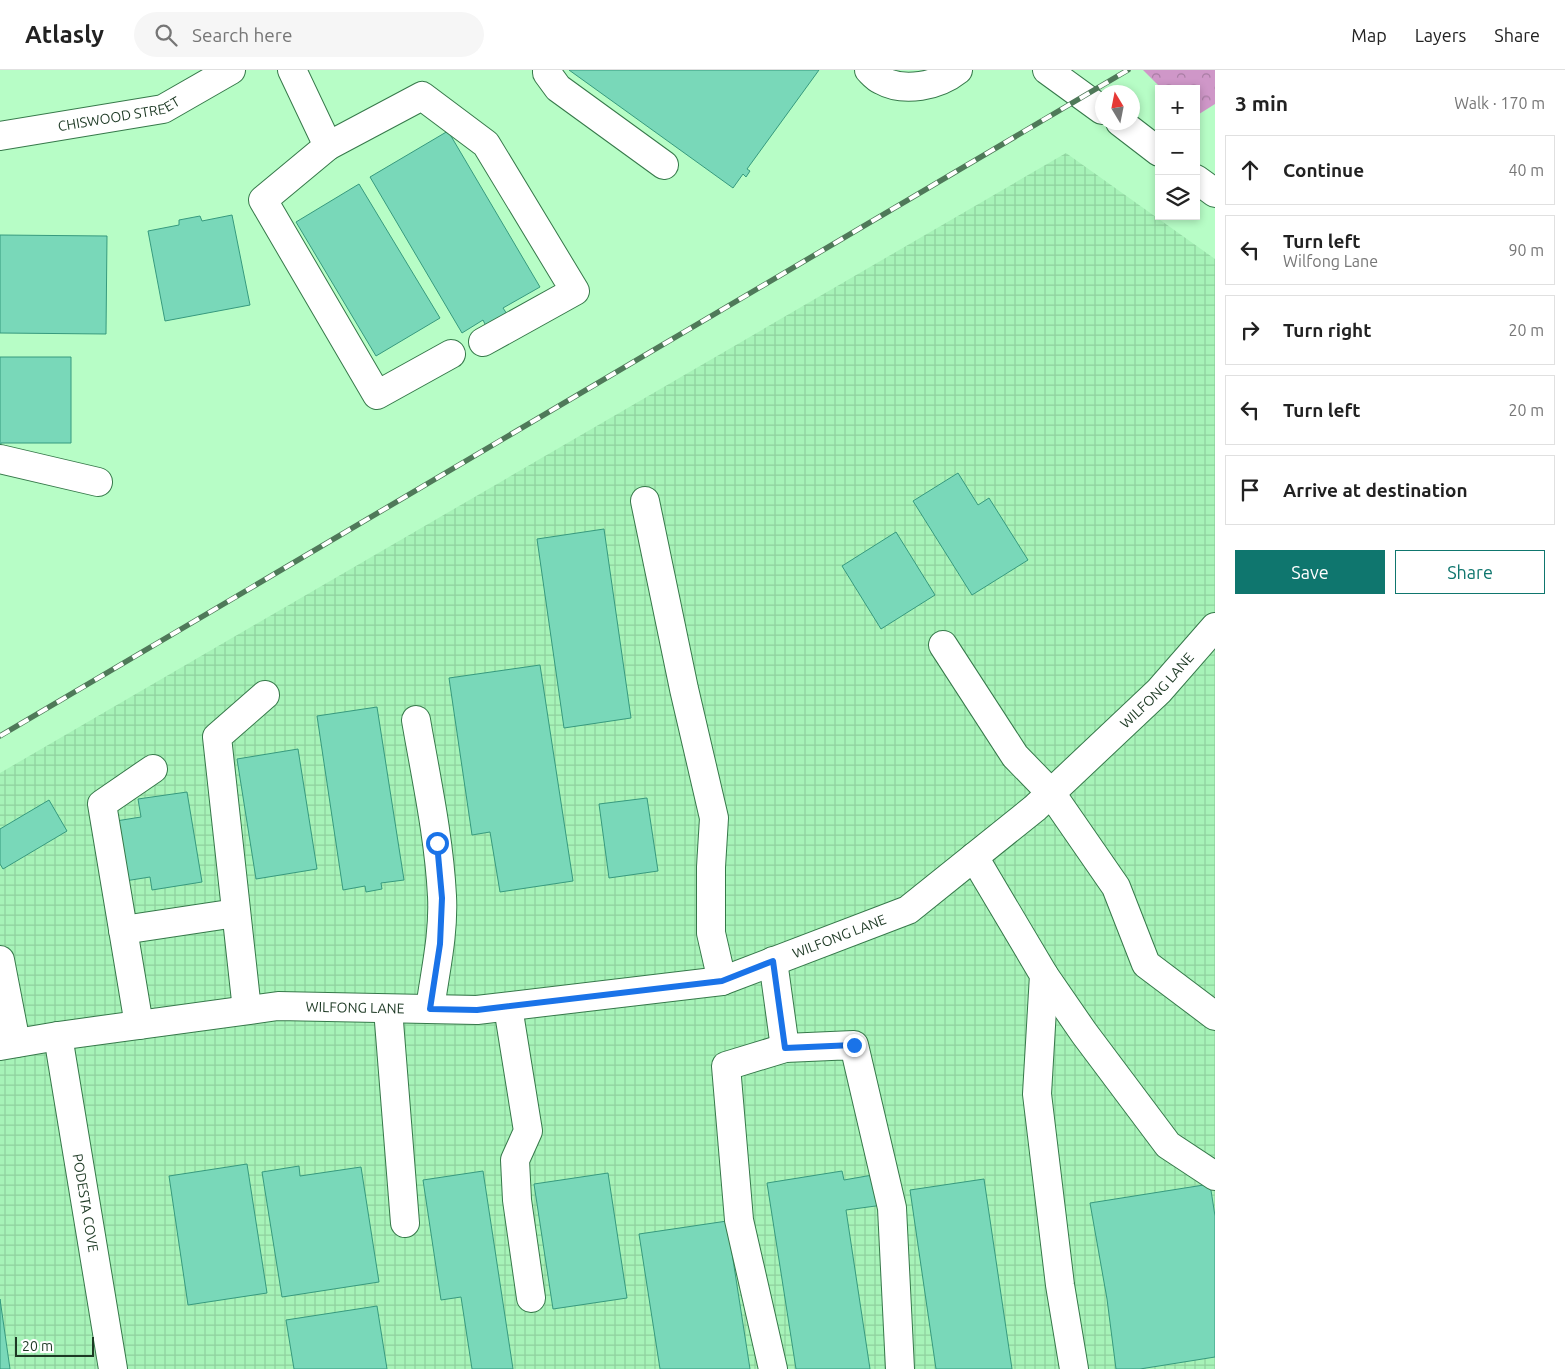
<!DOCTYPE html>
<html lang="en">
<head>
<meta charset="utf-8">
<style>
  :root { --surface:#fff; --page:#f6f6f6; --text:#222; --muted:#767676; --line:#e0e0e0; --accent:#0f766e }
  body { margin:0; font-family:Ubuntu,sans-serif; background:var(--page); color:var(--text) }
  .controls { position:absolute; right:15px; top:15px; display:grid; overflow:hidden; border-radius:0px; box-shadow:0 2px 8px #0003 }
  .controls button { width:45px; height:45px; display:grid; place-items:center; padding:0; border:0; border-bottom:1px solid var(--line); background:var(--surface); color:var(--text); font:25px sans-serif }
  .compass { position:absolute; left:1095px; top:15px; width:45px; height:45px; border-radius:50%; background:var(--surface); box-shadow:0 2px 8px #0003; rotate:350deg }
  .scale { position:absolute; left:15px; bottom:12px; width:79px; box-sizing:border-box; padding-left:5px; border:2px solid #1d3924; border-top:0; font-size:14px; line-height:18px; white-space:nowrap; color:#1d3924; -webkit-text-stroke:4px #fff; paint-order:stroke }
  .stop { position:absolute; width:15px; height:15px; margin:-11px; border:4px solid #1a73e8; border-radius:50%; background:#fff }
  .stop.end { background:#1a73e8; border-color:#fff; box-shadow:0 1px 5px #0008 }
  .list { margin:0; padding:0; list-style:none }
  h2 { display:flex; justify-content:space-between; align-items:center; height:65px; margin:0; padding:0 20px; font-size:21px }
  h2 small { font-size:16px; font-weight:400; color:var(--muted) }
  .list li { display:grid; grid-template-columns:32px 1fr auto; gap:15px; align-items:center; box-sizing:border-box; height:70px; margin:0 10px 10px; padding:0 10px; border:1px solid var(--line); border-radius:0px }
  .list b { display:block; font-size:19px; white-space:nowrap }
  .list p { margin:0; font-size:16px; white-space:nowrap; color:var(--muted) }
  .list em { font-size:16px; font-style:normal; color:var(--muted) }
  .actions { display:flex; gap:10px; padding:15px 20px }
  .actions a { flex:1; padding:11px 0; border:1px solid var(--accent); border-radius:0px; text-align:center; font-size:18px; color:var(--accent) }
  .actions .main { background:var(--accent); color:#fff }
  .icon { flex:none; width:28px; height:28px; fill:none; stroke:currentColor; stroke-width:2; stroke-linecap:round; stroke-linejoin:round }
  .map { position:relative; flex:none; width:1215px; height:1299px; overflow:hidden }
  header { display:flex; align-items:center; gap:30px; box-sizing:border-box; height:70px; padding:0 25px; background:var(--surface); border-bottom:1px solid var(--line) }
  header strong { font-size:24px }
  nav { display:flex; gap:28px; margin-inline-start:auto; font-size:18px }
  .search { width:350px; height:45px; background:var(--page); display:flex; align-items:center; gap:12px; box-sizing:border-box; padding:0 18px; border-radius:28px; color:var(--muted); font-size:19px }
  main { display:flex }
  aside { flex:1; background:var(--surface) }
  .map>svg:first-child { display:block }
</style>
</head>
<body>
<header>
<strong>Atlasly</strong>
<div class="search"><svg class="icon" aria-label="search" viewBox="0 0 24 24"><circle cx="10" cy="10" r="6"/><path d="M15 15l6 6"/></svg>Search here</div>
<nav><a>Map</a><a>Layers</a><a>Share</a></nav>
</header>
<main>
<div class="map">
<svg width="1215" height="1299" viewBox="0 0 1215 1299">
  <defs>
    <pattern id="industrial-grid" width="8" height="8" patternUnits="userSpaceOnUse" patternTransform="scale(1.25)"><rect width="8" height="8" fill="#a7f3b8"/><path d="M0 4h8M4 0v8" fill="none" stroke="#8fd19e"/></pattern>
    <pattern id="forest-crowns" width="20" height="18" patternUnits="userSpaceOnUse" patternTransform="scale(1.25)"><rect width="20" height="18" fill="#cf97c8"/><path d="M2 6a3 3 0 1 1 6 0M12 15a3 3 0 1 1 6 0" fill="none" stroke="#a77ca2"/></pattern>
  </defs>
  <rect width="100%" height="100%" fill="#b7fdc6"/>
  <path fill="url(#industrial-grid)" d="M 1066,83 L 1215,189 L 1215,1299 L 0,1299 L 0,703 Z"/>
  <path fill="url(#forest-crowns)" d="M 1143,0 L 1215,0 L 1215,34 L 1196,46 L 1196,19 L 1162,19 Z"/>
  <g fill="#79d8b9" stroke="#379a7e">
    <path d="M 569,0 L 819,0 L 747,99 L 750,101 L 746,107 L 743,104 L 733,118 Z"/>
    <path d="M 448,61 L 540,217 L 503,238 L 507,244 L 486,256 L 483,250 L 462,263 L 370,107 Z"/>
    <path d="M 359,114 L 440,248 L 376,286 L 296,152 Z"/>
    <path d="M 232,145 L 250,235 L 165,251 L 148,161 L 179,155 L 179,150 L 200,146 L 202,151 Z"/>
    <path d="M 0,165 L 107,166 L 106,264 L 0,263 Z"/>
    <path d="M 0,287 L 71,287 L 71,373 L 1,373 L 0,381 Z"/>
    <path d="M 958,403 L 978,435 L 989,428 L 1028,490 L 972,525 L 913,431 Z"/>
    <path d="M 604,459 L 631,648 L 564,658 L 537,469 Z"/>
    <path d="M 896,462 L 935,525 L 881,559 L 842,496 Z"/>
    <path d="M 540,595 L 573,811 L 500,822 L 490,762 L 472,765 L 449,608 Z"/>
    <path d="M 377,637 L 404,810 L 381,813 L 382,819 L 366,822 L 365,816 L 343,820 L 317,646 Z"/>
    <path d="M 298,679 L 317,799 L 256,809 L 237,689 Z"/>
    <path d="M 187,722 L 202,812 L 152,820 L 150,807 L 125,811 L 116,751 L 141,747 L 138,729 Z"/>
    <path d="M 647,728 L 658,801 L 609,808 L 599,734 Z"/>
    <path d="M 49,730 L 67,761 L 3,799 L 0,794 L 0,759 Z"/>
    <path d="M 247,1094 L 267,1223 L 188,1235 L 169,1106 Z"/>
    <path d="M 299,1096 L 300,1106 L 361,1097 L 379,1212 L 282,1227 L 262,1102 Z"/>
    <path d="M 483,1101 L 513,1299 L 472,1299 L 461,1227 L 441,1230 L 423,1110 Z"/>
    <path d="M 842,1101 L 844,1110 L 878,1104 L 883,1135 L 846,1140 L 870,1299 L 796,1299 L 767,1113 Z"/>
    <path d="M 608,1103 L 627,1228 L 553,1239 L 534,1114 Z"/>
    <path d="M 984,1109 L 1012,1299 L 936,1299 L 910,1120 Z"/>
    <path d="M 1210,1114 L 1215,1146 L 1215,1287 L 1140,1299 L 1116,1299 L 1107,1229 L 1090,1133 Z"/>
    <path d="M 727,1151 L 750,1299 L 660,1299 L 639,1164 Z"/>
    <path d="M 0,1229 L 10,1299 L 0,1299 Z"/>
    <path d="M 377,1236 L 387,1299 L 294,1299 L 286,1250 Z"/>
  </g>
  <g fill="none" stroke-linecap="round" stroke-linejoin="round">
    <defs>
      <g id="minor">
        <path d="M 292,0 L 328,76 L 263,130 L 377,325 L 451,284"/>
        <path d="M 547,0 L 547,3 L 558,18 L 664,95"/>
        <path d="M 869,0 C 872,3 876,8 881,10 C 904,23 938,16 958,0"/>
        <path id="s1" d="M 0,66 L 163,39 L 231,0"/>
        <path d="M 328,76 L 422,26 L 486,74 L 575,221 L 483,272"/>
        <path d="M 0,389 L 98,412"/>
        <path d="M 645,431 L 684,619 L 714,748 L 711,797 L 711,863 L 722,911"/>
        <path d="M 943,575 L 1015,686 L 1051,723 L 1116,817 L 1146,894 L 1215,946"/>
        <path d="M 416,650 C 426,708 439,767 442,826 C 444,864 435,902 430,939"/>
        <path d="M 974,787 L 1044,905 L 1037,1024 L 1060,1215 L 1074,1299"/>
        <path d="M 123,860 L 236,843"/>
        <path d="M 0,890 L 16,973"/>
        <path d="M 773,891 L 785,978"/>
        <path d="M 1044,905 L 1084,963 L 1168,1075 L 1215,1106"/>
        <path d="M 508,937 L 528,1061 L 515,1090 L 517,1130 L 531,1228"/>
        <path d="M 388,939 L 405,1153"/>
        <path d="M 247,940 L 217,667 L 265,625"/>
        <path d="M 139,955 L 102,734 L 153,699"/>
        <path id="s2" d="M 58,966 L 113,1299"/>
        <path id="s3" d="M 0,976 L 58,966 L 278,936 L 477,940 L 722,911 L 908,840 L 1035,738 L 1159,621 L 1215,557"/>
        <path d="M 773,1299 L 739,1150 L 726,996 L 785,978 L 854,975 L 892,1138 L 900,1299"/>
      </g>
      <g id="major">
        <path d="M 1047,0 L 1102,40"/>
        <path d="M 1120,52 L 1159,82"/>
        <path d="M 1196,109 L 1215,123"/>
      </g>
    </defs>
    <use href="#minor" stroke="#36794a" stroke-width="30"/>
    <use href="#major" stroke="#36794a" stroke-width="30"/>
    <use href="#minor" stroke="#fff" stroke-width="28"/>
    <use href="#major" stroke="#fff" stroke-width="28"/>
    <defs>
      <path id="rail" d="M 0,666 L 1128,0"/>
    </defs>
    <use href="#rail" stroke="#4f7959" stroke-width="5.5"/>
    <use href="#rail" stroke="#fff" stroke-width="4" stroke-dasharray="11" stroke-linecap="butt"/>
  </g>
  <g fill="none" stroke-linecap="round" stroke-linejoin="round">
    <path stroke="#1a73e8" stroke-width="6" d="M 437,773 L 442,828 L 440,874 L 430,939 L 477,940 L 722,911 L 773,891 L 785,978 L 854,975"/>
  </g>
  <g text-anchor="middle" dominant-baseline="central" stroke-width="4" stroke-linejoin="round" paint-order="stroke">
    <g font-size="14" fill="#1d3924" stroke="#fff">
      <text stroke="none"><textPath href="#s1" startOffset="121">CHISWOOD STREET</textPath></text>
      <text stroke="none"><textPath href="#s3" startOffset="1258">WILFONG LANE</textPath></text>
      <text stroke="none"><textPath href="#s3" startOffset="852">WILFONG LANE</textPath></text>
      <text stroke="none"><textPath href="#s3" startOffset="358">WILFONG LANE</textPath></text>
      <text stroke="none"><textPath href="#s2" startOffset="169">PODESTA COVE</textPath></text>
    </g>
  </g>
</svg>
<div class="controls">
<button>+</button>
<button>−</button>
<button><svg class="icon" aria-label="layers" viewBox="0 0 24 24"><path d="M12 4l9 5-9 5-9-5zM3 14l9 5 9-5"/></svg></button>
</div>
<svg class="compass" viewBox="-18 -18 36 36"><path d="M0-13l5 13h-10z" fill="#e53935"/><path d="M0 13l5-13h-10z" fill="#767676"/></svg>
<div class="scale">20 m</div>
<div class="stop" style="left:437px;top:773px"></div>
<div class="stop end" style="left:854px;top:975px"></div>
</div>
<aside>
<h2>3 min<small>Walk · 170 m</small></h2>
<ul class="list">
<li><svg class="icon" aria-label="ahead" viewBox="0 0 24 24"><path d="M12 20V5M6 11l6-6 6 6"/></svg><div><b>Continue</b></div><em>40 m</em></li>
<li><svg class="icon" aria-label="left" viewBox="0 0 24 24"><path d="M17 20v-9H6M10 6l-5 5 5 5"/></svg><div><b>Turn left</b><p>Wilfong Lane</p></div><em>90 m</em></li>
<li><svg class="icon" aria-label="right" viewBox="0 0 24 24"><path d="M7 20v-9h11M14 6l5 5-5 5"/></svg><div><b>Turn right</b></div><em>20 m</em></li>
<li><svg class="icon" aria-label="left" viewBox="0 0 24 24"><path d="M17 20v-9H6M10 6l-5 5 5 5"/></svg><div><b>Turn left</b></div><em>20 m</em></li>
<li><svg class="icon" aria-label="arrive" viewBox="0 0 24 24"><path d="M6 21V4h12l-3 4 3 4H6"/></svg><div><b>Arrive at destination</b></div></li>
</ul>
<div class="actions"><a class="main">Save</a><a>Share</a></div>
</aside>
</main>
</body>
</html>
